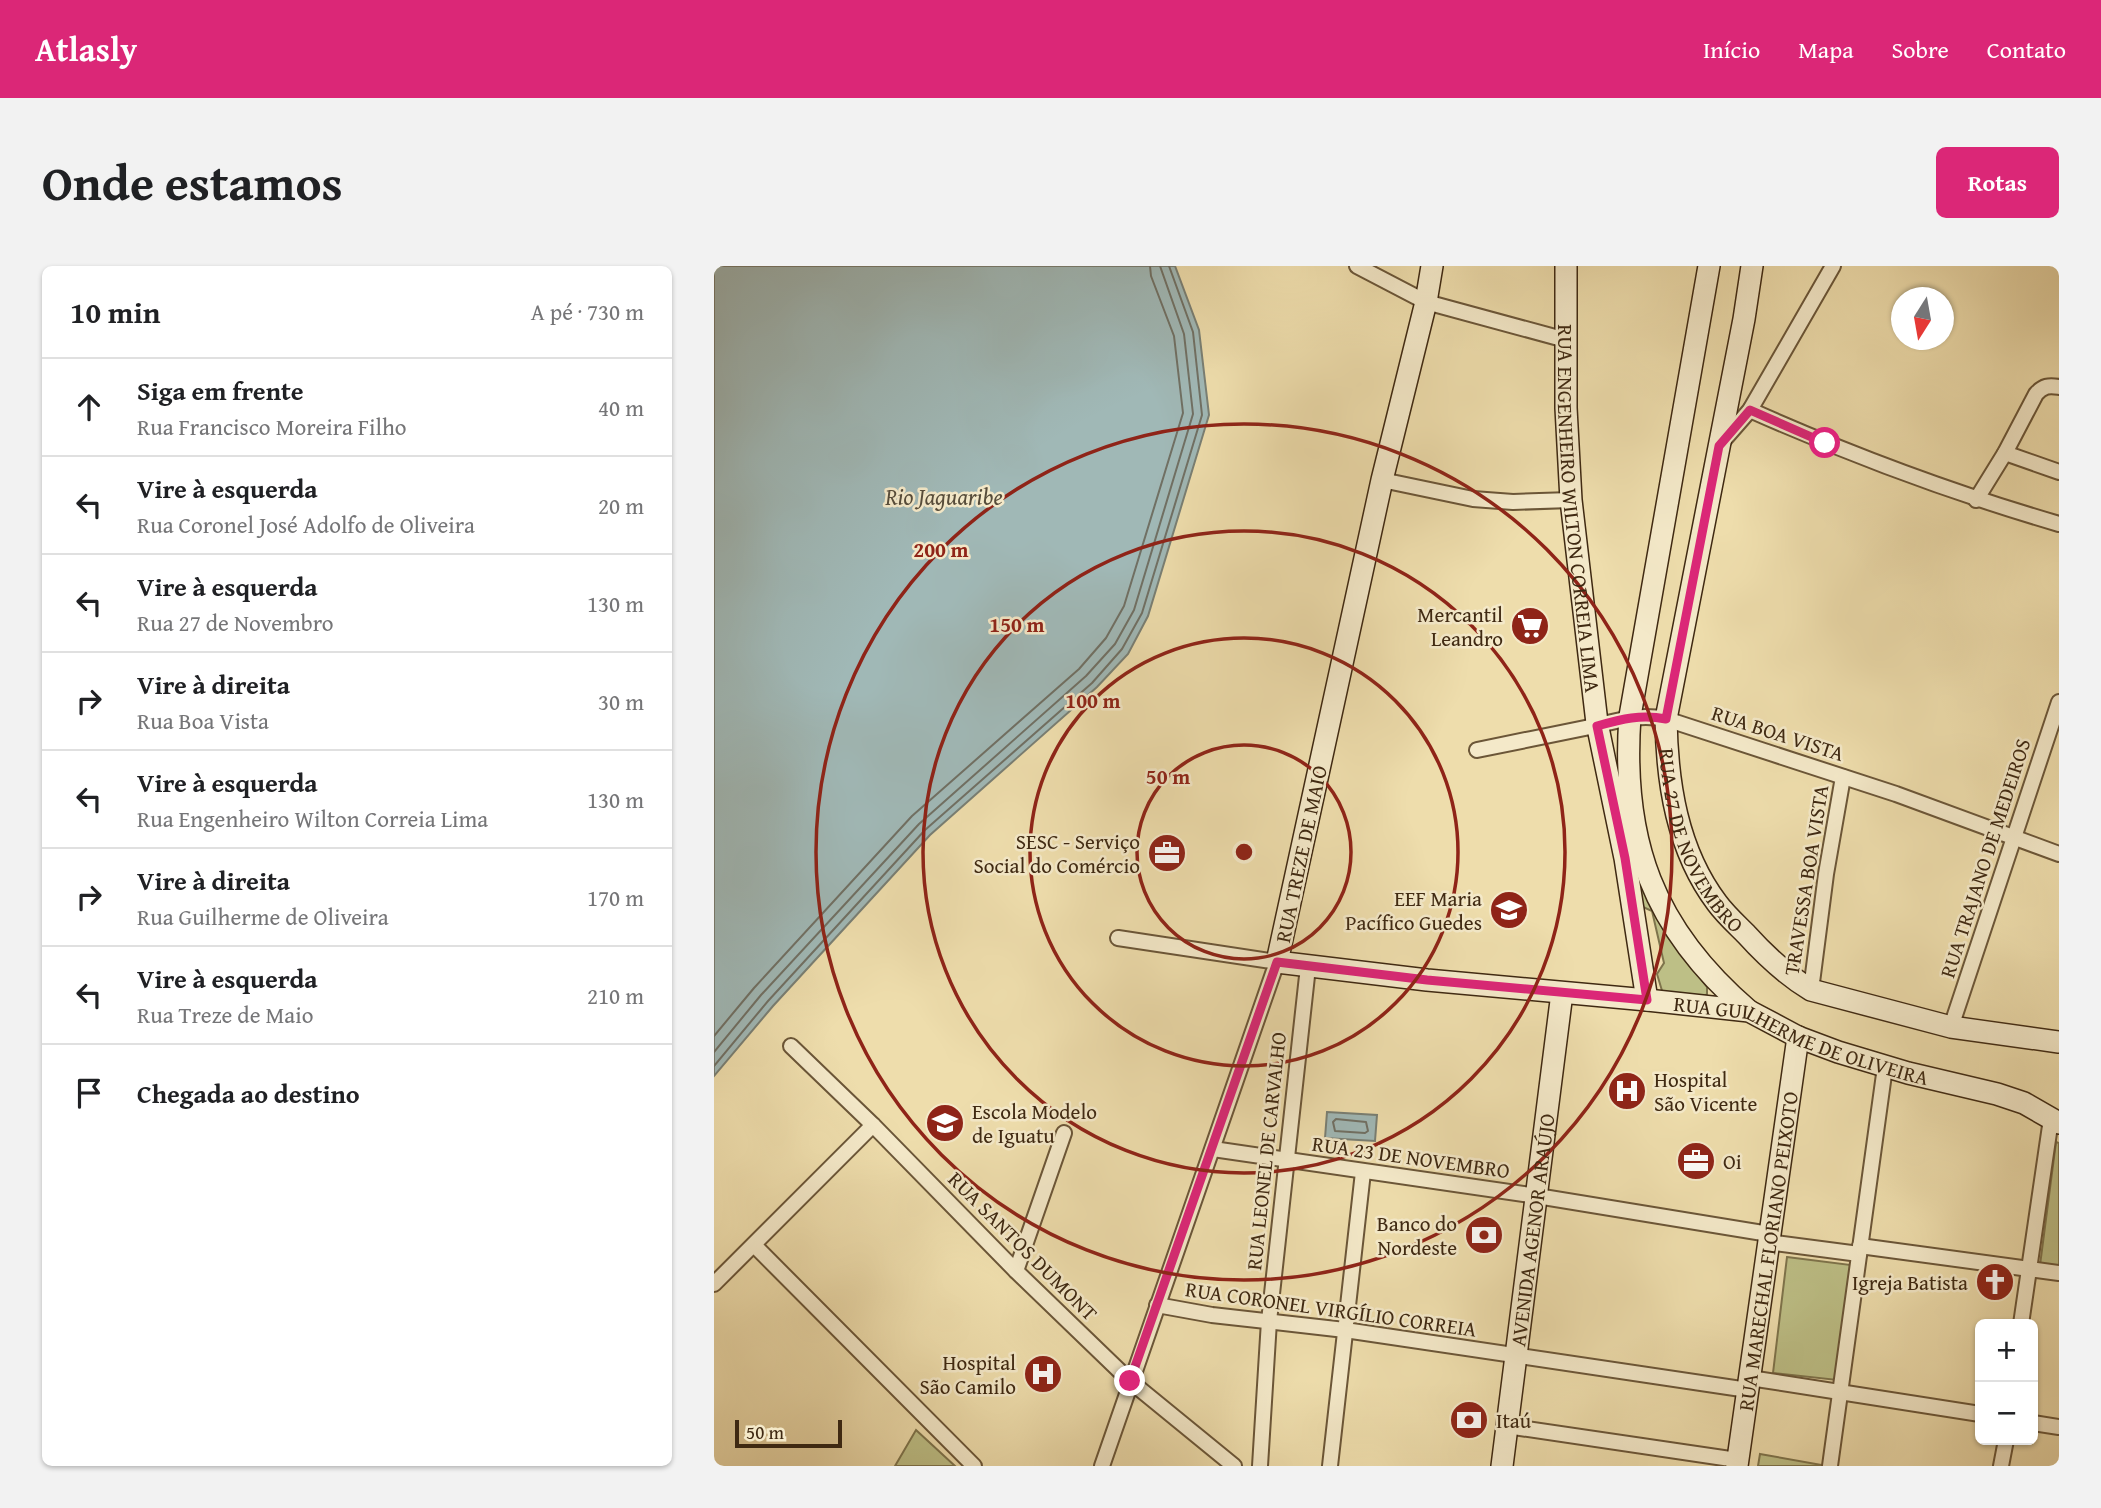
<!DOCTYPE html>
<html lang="pt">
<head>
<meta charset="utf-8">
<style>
  :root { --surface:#fff; --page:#f2f2f2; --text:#202124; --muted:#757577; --line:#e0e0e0; --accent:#db2777 }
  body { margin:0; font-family:"Gentium Book Plus",serif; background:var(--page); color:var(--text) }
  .controls { position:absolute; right:21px; bottom:21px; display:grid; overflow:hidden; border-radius:10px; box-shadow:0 2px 5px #0004 }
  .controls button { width:63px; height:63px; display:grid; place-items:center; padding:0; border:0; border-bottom:2px solid var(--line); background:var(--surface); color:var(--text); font:35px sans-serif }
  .compass { position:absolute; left:1177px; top:21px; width:63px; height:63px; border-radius:50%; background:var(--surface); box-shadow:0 2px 5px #0004; rotate:191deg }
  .scale { position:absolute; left:21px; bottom:18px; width:107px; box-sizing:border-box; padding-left:7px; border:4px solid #3f2912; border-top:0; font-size:19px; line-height:24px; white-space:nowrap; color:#3f2912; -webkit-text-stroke:5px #f4e9c9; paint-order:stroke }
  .stop { position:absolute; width:21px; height:21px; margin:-16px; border:5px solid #db2777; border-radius:50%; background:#fff }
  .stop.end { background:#db2777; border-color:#fff; box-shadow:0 2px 7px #0008 }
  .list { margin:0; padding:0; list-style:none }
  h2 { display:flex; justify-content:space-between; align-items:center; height:91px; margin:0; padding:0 28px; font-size:30px }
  h2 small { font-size:23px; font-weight:400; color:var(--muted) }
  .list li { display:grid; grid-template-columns:46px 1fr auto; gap:21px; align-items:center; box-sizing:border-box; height:98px; padding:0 28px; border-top:2px solid var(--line) }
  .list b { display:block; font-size:26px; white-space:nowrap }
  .list p { margin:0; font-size:23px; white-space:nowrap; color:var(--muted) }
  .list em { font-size:23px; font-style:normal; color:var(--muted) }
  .icon { flex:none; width:38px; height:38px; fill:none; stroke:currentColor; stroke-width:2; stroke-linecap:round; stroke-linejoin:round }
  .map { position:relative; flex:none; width:1345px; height:1200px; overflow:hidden; border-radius:10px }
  header { display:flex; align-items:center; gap:42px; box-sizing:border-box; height:98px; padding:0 35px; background:var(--accent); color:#fff }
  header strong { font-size:33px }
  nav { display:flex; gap:38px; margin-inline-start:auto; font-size:24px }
  .intro { display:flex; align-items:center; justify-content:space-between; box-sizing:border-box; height:168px; padding:0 42px }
  h1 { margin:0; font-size:49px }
  .button { padding:18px 32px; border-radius:10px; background:var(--accent); color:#fff; font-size:24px; font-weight:700 }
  main { display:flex; gap:42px; padding:0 42px }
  aside { flex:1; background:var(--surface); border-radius:10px; box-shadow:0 2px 5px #0004 }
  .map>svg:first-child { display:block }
</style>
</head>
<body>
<header>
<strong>Atlasly</strong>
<nav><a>Início</a><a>Mapa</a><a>Sobre</a><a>Contato</a></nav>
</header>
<div class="intro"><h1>Onde estamos</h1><a class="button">Rotas</a></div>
<main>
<aside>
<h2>10 min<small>A pé · 730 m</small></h2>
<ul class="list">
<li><svg class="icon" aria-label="ahead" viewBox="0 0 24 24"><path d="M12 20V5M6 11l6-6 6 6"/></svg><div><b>Siga em frente</b><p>Rua Francisco Moreira Filho</p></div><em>40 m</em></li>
<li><svg class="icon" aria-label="left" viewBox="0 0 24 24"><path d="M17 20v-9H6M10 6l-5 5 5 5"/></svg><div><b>Vire à esquerda</b><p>Rua Coronel José Adolfo de Oliveira</p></div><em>20 m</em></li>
<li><svg class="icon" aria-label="left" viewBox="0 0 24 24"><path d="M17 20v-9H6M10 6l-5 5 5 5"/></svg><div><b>Vire à esquerda</b><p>Rua 27 de Novembro</p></div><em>130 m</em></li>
<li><svg class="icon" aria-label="right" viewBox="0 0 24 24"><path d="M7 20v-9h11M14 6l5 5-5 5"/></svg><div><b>Vire à direita</b><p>Rua Boa Vista</p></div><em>30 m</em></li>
<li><svg class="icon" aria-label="left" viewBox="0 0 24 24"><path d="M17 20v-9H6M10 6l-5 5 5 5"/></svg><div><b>Vire à esquerda</b><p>Rua Engenheiro Wilton Correia Lima</p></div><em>130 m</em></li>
<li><svg class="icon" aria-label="right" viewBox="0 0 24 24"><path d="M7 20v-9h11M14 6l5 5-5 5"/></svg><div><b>Vire à direita</b><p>Rua Guilherme de Oliveira</p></div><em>170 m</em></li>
<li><svg class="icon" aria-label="left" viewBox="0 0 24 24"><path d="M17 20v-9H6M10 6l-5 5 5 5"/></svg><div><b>Vire à esquerda</b><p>Rua Treze de Maio</p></div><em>210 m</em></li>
<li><svg class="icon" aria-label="arrive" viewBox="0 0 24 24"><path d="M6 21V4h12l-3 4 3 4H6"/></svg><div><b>Chegada ao destino</b></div></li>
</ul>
</aside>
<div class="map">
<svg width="1345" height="1200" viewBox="0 0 1345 1200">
  <rect width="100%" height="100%" fill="#eeddac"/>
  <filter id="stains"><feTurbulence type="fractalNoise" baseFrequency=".00286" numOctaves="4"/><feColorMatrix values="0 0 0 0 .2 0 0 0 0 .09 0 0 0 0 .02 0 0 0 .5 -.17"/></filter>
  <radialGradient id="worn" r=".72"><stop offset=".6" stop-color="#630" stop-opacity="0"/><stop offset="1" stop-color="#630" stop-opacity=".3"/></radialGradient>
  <g fill="#bdbf86" stroke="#7e744c" stroke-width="2">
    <path d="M 911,565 L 967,688 L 993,721 L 993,728 L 990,731 L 949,728 L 943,708 L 950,697 L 938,645 L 929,641 Z"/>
    <path d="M 1342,876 L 1345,877 L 1345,1002 L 1326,999 Z"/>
    <path d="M 1073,991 L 1137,999 L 1123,1114 L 1059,1107 Z"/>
    <path d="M 202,1164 L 241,1200 L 181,1200 Z"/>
    <path d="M 1046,1188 L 1113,1200 L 1044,1200 Z"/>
  </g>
  <g fill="#a0b8b6" stroke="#797f74" stroke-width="2">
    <path d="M 0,0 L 461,0 L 485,64 L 495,149 L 434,350 L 414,388 L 383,421 L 216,569 L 59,740 L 0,810 Z"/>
    <path d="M 613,846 L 663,849 L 661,875 L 611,872 Z"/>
  </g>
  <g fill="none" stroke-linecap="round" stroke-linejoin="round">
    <g stroke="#707064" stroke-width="2">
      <path d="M 0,770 L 40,722 L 198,550 L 365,403 L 392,372 L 410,340 L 469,147 L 460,70 L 437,10 L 436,0"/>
      <path d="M 0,786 L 47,729 L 205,558 L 372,410 L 401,378 L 420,344 L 479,148 L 470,68 L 446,0"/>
      <path d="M 0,800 L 54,735 L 211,564 L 378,417 L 408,383 L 428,347 L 488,149 L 479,66 L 455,0"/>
      <path d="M 622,853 L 652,856 L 654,865 L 651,867 L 621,865 L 619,856 Z"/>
    </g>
    <defs>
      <g id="street">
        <path d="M 643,0 L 712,36 L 852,74"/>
        <path d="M 1036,144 C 1137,189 1239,227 1345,258"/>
        <path d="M 1008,176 L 1036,144 L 1119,0"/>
        <path d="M 1291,187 L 1345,206"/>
        <path d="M 668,214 L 759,233 L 799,236 L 857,234"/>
        <path d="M 1262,234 L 1291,187 L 1322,128 C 1329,120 1335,119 1345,121"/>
        <path d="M 763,484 C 799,477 835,469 871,462 C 902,456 921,447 952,453 L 1182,528 L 1345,588"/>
        <path d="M 1097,724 L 1112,608 L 1129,511"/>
        <path d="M 1237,761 L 1345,436"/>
        <path d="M 77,780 L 159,859 L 302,1005 L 416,1115 L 520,1200"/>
        <path d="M 499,883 L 823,930 L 1055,968"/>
        <path d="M 1054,976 L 1145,988"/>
        <path d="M 40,979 L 260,1200"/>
        <path d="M 1146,980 L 1345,1007"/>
        <path d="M 302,1005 L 350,867"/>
        <path d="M 0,1018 L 159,859"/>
        <path d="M 443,1039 L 498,1049 L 631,1064 L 1034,1124"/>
        <path d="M 1307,1058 L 1337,853"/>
        <path d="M 1036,1112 L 1266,1148"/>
        <path d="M 1319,1157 L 1345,1161"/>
        <path d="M 793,1160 L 1023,1194"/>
        <path d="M 388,1200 L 563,696 L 404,672"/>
        <path d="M 546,1200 L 555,1055 L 594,701"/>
        <path d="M 616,1200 L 649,906"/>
        <path d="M 1116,1200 L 1171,801"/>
        <path d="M 1287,1200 L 1292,1174"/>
      </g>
      <g id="secondary">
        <path id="s1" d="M 718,0 L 712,36 L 668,214 L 563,696 L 713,714 L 933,734 L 1035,745 L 1084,771 L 1124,786 L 1194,807 L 1283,828 L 1310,837 L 1345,857"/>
        <path id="s2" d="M 852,0 L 852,142 L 857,234 L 883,457 L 911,592 L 933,734"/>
        <path d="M 995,0 L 916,450 C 907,575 939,663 1035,745"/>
        <path id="s3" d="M 1038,0 L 1030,53 L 952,453 C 953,517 963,584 1003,637 C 1011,648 1022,658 1032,668 C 1051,689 1072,709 1097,724 L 1237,761 L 1345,776"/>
        <path id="s4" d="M 788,1200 L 848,727"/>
        <path id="s5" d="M 1023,1200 L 1084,771"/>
      </g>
    </defs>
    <use href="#street" stroke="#6b5638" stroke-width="18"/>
    <use href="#secondary" stroke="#3f2912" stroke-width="24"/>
    <use href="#street" stroke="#f4e9c9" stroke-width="14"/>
    <use href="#secondary" stroke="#f4e9c9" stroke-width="21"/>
  </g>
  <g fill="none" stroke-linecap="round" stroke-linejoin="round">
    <path stroke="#db2777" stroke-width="9" d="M 416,1115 L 563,696 L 713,714 L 933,734 L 911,592 L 883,460 C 908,453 927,448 952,453 L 1005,180 L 1036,144 L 1111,177"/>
  </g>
  <g fill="none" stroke="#8f2418" stroke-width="3.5">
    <circle cx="530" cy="586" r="107"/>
    <circle cx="530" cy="586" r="214"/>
    <circle cx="530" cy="586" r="321"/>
    <circle cx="530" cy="586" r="428"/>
  </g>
  <defs>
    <symbol id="supermarket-disc" viewBox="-11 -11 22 22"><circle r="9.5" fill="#8f2418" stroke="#f4e9c9"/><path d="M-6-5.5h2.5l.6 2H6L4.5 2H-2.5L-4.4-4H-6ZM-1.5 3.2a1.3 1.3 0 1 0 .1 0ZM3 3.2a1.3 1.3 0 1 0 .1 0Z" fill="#fff"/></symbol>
    <symbol id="office-disc" viewBox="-11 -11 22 22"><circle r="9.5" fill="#8f2418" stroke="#f4e9c9"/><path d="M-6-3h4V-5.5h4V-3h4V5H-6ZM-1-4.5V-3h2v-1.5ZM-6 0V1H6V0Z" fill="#fff"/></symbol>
    <symbol id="school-disc" viewBox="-11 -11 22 22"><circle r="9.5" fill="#8f2418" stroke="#f4e9c9"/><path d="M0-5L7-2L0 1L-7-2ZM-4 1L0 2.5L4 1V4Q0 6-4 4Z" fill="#fff"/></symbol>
    <symbol id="hospital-disc" viewBox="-11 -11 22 22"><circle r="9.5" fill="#8f2418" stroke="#f4e9c9"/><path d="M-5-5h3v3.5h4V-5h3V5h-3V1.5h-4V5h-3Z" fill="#fff"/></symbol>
    <symbol id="bank-disc" viewBox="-11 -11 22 22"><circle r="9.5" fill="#8f2418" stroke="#f4e9c9"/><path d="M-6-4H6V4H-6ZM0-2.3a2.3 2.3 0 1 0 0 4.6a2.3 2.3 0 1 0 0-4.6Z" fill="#fff"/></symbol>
    <symbol id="church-disc" viewBox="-11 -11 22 22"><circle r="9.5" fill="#8f2418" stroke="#f4e9c9"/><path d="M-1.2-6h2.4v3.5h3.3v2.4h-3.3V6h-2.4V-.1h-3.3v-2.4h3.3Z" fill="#fff"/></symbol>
  </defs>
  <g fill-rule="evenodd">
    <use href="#supermarket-disc" x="794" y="338" width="44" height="44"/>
    <use href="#office-disc" x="431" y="565" width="44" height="44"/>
    <use href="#school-disc" x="773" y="622" width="44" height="44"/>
    <use href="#hospital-disc" x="891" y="803" width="44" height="44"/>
    <use href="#school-disc" x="209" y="835" width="44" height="44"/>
    <use href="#office-disc" x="960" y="873" width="44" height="44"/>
    <use href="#bank-disc" x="748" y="947" width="44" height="44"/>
    <use href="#church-disc" x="1259" y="994" width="44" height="44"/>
    <use href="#hospital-disc" x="307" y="1086" width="44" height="44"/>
    <use href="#bank-disc" x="733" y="1132" width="44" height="44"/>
  </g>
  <g text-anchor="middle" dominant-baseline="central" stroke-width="5" stroke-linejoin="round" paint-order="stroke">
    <g font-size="21" fill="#3f2912" stroke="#f4e9c9">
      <text stroke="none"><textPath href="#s2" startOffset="243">RUA ENGENHEIRO WILTON CORREIA LIMA</textPath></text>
      <text transform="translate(1064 467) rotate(18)">RUA BOA VISTA</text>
      <text stroke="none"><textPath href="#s3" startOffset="590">RUA 27 DE NOVEMBRO</textPath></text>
      <text transform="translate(587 588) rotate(-78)">RUA TREZE DE MAIO</text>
      <text transform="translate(1271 592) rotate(-72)">RUA TRAJANO DE MEDEIROS</text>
      <text transform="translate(1092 614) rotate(-81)">TRAVESSA BOA VISTA</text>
      <text stroke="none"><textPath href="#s1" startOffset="1246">RUA GUILHERME DE OLIVEIRA</textPath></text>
      <text transform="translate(552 885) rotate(-84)">RUA LEONEL DE CARVALHO</text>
      <text transform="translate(697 891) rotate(8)">RUA 23 DE NOVEMBRO</text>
      <text stroke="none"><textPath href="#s4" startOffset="238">AVENIDA AGENOR ARAÚJO</textPath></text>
      <text transform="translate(309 980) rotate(45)">RUA SANTOS DUMONT</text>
      <text stroke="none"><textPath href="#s5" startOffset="217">RUA MARECHAL FLORIANO PEIXOTO</textPath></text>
      <text transform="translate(617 1043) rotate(8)">RUA CORONEL VIRGÍLIO CORREIA</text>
    </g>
    <g font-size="21" fill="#3f2912" stroke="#f4e9c9" text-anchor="end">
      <text x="789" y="348">Mercantil<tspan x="789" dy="24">Leandro</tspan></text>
      <text x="426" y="575">SESC - Serviço<tspan x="426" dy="24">Social do Comércio</tspan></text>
      <text x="768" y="632">EEF Maria<tspan x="768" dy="24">Pacífico Guedes</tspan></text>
      <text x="940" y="813" text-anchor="start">Hospital<tspan x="940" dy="24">São Vicente</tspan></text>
      <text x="258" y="845" text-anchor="start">Escola Modelo<tspan x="258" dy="24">de Iguatu</tspan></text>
      <text x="1009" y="895" text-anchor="start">Oi</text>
      <text x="743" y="957">Banco do<tspan x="743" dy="24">Nordeste</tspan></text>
      <text x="1254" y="1016">Igreja Batista</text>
      <text x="302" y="1096">Hospital<tspan x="302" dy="24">São Camilo</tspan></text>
      <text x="782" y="1154" text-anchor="start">Itaú</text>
    </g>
    <g font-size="23" font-style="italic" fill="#574d3b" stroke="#f4e9c9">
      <text x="230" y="230">Rio Jaguaribe</text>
    </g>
  </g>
  <circle cx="530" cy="586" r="10" fill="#8f2418" stroke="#f4e9c9" stroke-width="3.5"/>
  <g font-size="21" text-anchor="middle" font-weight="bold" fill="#8f2418" stroke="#f4e9c9" stroke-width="5" stroke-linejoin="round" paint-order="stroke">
    <text x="227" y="291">200 m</text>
    <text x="303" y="366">150 m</text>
    <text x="379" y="442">100 m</text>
    <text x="454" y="518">50 m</text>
  </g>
  <rect width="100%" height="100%" filter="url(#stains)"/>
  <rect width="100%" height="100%" fill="url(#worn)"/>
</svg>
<div class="controls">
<button>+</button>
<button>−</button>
</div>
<svg class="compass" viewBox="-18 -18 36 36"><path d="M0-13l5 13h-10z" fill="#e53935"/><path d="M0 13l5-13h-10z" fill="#757577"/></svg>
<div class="scale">50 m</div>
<div class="stop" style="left:1111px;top:177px"></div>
<div class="stop end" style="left:416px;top:1115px"></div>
</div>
</main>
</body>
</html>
